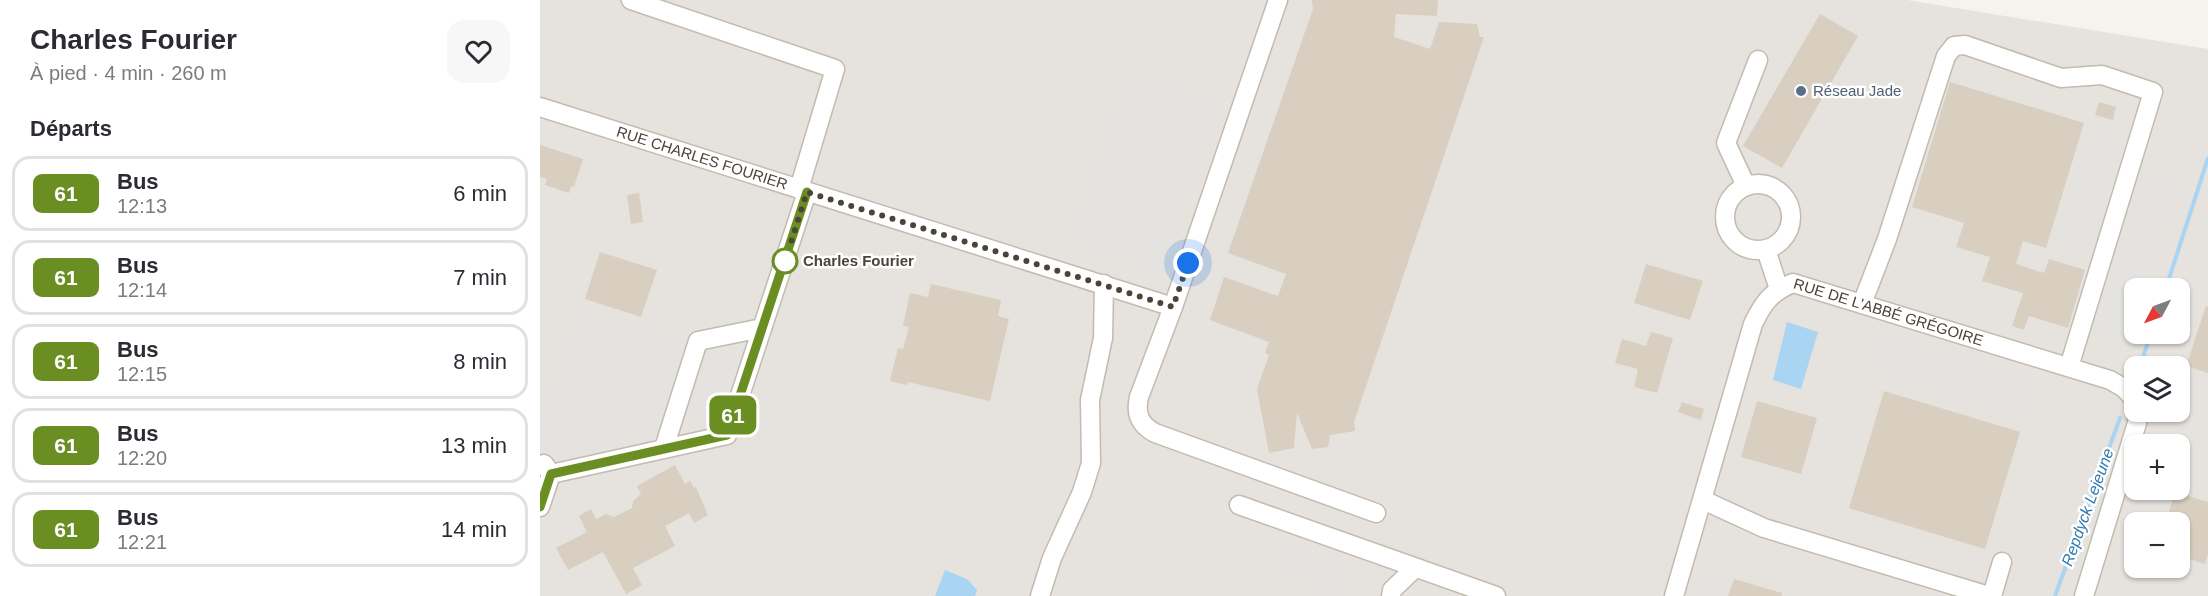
<!DOCTYPE html>
<html lang="fr">
<meta charset="utf-8">
<style>
:root{--surface:#fff;--page:#f7f7f7;--text:#2b2b33;--muted:#7c7c81;--line:#e1e1e2}
body{margin:0;font-family:Helvetica,sans-serif;background:var(--page);color:var(--text);height:100vh;display:flex;flex-direction:column;font-size:22px;white-space:nowrap}
*{box-sizing:border-box;margin:0}
p{font-size:20px;color:var(--muted)}
.icon{flex:none;width:33px;height:33px;fill:none;stroke:currentColor;stroke-width:2;stroke-linecap:round;stroke-linejoin:round}
.map{position:relative;flex:1;overflow:hidden}
.panel{display:flex;flex-direction:column;background:var(--surface);width:540px}
.panel>*{flex:none}
.badge{padding:0 12px;border-radius:9px;font-size:21px;line-height:39px}
.needle{width:39px;rotate:229deg}
.tools{position:absolute;left:1584px;top:278px;display:grid;gap:12px}
.tools a{display:grid;place-items:center;width:66px;height:66px;border-radius:12px;background:var(--surface);box-shadow:0 2px 4px #0004;font-size:30px}
.you{position:absolute;width:30px;height:30px;margin:-15px;border:4px solid #fff;border-radius:50%;background:#1a73e8;box-shadow:0 0 0 9px #1a73e833}
.map>.badge{position:absolute;translate:-50% -50%;box-shadow:0 0 0 3px #fff}
h2{padding:0 30px;font-size:22px;line-height:54px}
.round{display:grid;place-items:center;flex:none;width:63px;height:63px;border-radius:18px;background:var(--page)}
.overview{display:flex;align-items:center;justify-content:space-between;height:102px;padding:0 30px}
h1{font-size:28px;font-weight:600;line-height:45px}
ul{padding:0;list-style:none}
li{display:flex;align-items:center;gap:18px;height:75px;margin:0 12px 9px;padding:0 18px;border:3px solid var(--line);border-radius:18px}
li div{flex:1}
li b{display:block;font-size:22px}
li em{font-style:normal}
li .badge{min-width:66px;font-weight:700;text-align:center}
main{display:flex;flex:1;min-height:0}
.map>svg:first-child{display:block}
.industrial{fill:#e6e2dd;fill-rule:evenodd}
.parking{fill:#e5e3e0}
.water{fill:#a9d4f2}
.lines{fill:none;stroke-linecap:round;stroke-linejoin:round}
.stream{stroke:#a9d4f2;stroke-width:4}
.building{fill:#d8cfc1}
.minor-casing{stroke:#c2bbae;stroke-width:21}
.minor{stroke:#fff;stroke-width:18}
.line-casing{stroke:#fff;stroke-width:14}
.line{stroke:#6b8e23;stroke-width:9}
.walk{stroke:#4b4439;stroke-width:6;stroke-dasharray:0 10.8}
.service-dot{fill:#5c6f8a;stroke:#fff;stroke-width:2}
.stop-dot{fill:#fff;stroke:#6b8e23;stroke-width:3}
.labels{text-anchor:middle;stroke-width:5;stroke-linejoin:round;paint-order:stroke}
.service-label{font-size:15px;fill:#4e5e75;stroke:#fff;text-anchor:start}
.street-label{font-size:15px;fill:#4b4439;stroke:#fff}
.stop-label{font-size:15px;font-weight:bold;fill:#4b4439;stroke:#fff;text-anchor:start}
.water-label{font-size:16px;font-style:italic;fill:#2e7ab2;stroke:#fff}
</style>
<main>
<section class="panel">
<div class="overview"><div><h1>Charles Fourier</h1><p>À pied · 4 min · 260 m</p></div><a class="round"><svg class="icon" aria-label="heart" viewBox="0 0 24 24"><path d="M12 20l-8-8c-3-5 5-10 8-4 3-6 11-1 8 4z"/></svg></a></div>
<h2>Départs</h2>
<ul>
<li><span class="badge" style="background:#6b8e23;color:#fff">61</span><div><b>Bus</b><p>12:13</p></div><em>6 min</em></li>
<li><span class="badge" style="background:#6b8e23;color:#fff">61</span><div><b>Bus</b><p>12:14</p></div><em>7 min</em></li>
<li><span class="badge" style="background:#6b8e23;color:#fff">61</span><div><b>Bus</b><p>12:15</p></div><em>8 min</em></li>
<li><span class="badge" style="background:#6b8e23;color:#fff">61</span><div><b>Bus</b><p>12:20</p></div><em>13 min</em></li>
<li><span class="badge" style="background:#6b8e23;color:#fff">61</span><div><b>Bus</b><p>12:21</p></div><em>14 min</em></li>
</ul>
</section>
<div class="map">
<svg width="1668" height="596" viewBox="0 0 1668 596">
<rect width="100%" height="100%" fill="#f6f3ec"/>
<path class="industrial" d="M0,0H1367L1668,49V596H0ZM1594,288H1640V333H1594ZM1594,366H1640V411H1594ZM1594,444H1640V489H1594ZM1594,522H1640V567H1594Z"/>
<path class="parking" d="M585,69L682,102L624,274L527,241Z
M1551,126L1598,141L1591,166L1644,183L1610,288H1594L1596,333L1592,346L1540,329L1561,261L1514,246Z
M39,302L120,330L216,314L184,412L143,420L139,433L9,462L0,459V421Z
M1335,326L1499,377L1486,420L1322,369Z
M748,540L815,561L805,596H771L775,583L748,575L741,596H731Z
M1161,572L1193,582L1189,596H1153Z"/>
<path class="water" d="M1247,322L1278,332L1261,389L1233,380Z
M405,570L427,579L437,590L435,596H395Z"/>
<g class="lines">
<path class="stream" d="M1626,288L1668,158
M1600,366L1611,333
M1515,596L1580,418"/>
</g>
<path class="building" d="M772,0H898L897,16L856,14L854,37L890,49L899,22L937,24L940,37H944L814,422L815,431L790,435L788,447L772,449L757,413L754,448L729,453L717,389L729,355L725,353L729,342L670,320L684,277L738,296L746,274L688,253L773,9Z
M1280,14L1318,36L1242,168L1203,146Z
M1410,82L1544,123L1506,248L1483,241L1476,264L1504,273L1509,259L1545,270L1528,328L1489,316L1484,330L1472,326L1483,293L1442,281L1450,257L1416,247L1424,223L1372,207Z
M1559,102L1576,107L1573,120L1555,115Z
M0,145L43,159L34,187L31,186L29,193L5,185L7,179L0,177Z
M99,193L103,222L91,224L87,195Z
M60,252L117,270L101,317L45,299Z
M1106,264L1163,281L1150,320L1094,303Z
M391,284L461,300L458,316L469,319L450,401L368,382L367,385L350,381L358,348L363,349L369,327L363,326L370,293L388,297Z
M1666,306L1668,307V373L1646,366Z
M1111,332L1133,338L1117,393L1094,387L1098,369L1075,363L1082,339L1106,346Z
M1344,391L1480,432L1445,549L1309,508Z
M1217,401L1277,418L1261,474L1201,457Z
M1142,402L1164,409L1161,420L1138,412Z
M135,465L145,484L150,481L154,488L156,487L168,515L154,523L149,513L125,526L135,546L93,568L102,585L86,594L63,552L28,570L16,548L47,532L39,516L51,509L56,519L66,514L74,517L92,508L93,501L101,494L97,486Z
M1635,492L1668,502V554L1665,564L1640,556V522H1626Z
M1194,579L1242,593V596H1188Z"/>
<g class="lines">
<defs>
<g id="minor">
<path d="M91,0L295,69L259,189"/>
<path d="M738,0L633,307L599,397C595,414 600,425 615,433L836,513"/>
<path id="s1" d="M0,107L633,307"/>
<circle cx="1218" cy="217" r="33"/>
<path d="M1206,186L1186,143L1218,60"/>
<path d="M1226,250L1239,289"/>
<path d="M1322,304L1347,239L1406,56L1414,46L1425,45L1521,78L1562,75L1613,92L1529,367"/>
<path d="M124,448L158,341L222,328"/>
<path d="M4,464L11,474L187,435L267,192"/>
<path d="M1163,500L1224,528L1449,596"/>
<path d="M699,505L956,596"/>
<path d="M0,507L11,474"/>
<path d="M500,596L512,558L542,492L551,463L550,400L563,338L564,284"/>
<path d="M851,596L852,590L875,568"/>
<path id="s2" d="M1134,596L1213,324C1223,303 1231,292 1253,283L1570,380L1584,388L1594,399"/>
<path d="M1452,596L1462,562"/>
<path d="M1544,596L1597,423L1598,411"/>
</g>
</defs>
<use href="#minor" class="minor-casing"/>
<use href="#minor" class="minor"/>
</g>
<g class="lines">
<defs>
<path id="line" d="M0,507L11,474L187,435L267,192"/>
</defs>
<use href="#line" class="line-casing"/>
<use href="#line" class="line"/>
<path class="walk" d="M245,261L267,192L633,307L648,263"/>
</g>
<circle class="service-dot" cx="1261" cy="91" r="6"/>
<circle class="stop-dot" cx="245" cy="261" r="12"/>
<g class="labels">
<g class="service-label">
<text x="1273" y="96">Réseau Jade</text>
</g>
<g class="street-label">
<text dy="5" stroke="none"><textPath href="#s1" startOffset="170">RUE CHARLES FOURIER</textPath></text>
<text dy="5" stroke="none"><textPath href="#s2" startOffset="442">RUE DE L'ABBÉ GRÉGOIRE</textPath></text>
</g>
<g class="stop-label">
<text x="263" y="266">Charles Fourier</text>
</g>
<g class="water-label">
<text transform="translate(1547 507) rotate(-70)" y="6">Repdyck Lejeune</text>
</g>
</g>
</svg>
<div class="tools">
<a><svg class="needle" viewBox="-14 -14 28 28"><path d="M0-13l5 13h-10z" fill="#e53935"/><path d="M0 13l5-13h-10z" fill="#7c7c81"/></svg></a>
<a><svg class="icon" aria-label="layers" viewBox="0 0 24 24"><path d="M12 4l9 5-9 5-9-5zM3 14l9 5 9-5"/></svg></a>
<a>+</a>
<a>−</a>
</div>
<div class="you" style="left:648px;top:263px"></div>
<b class="badge" style="left:193px;top:415px;background:#6b8e23;color:#fff">61</b>
</div>
</main>
